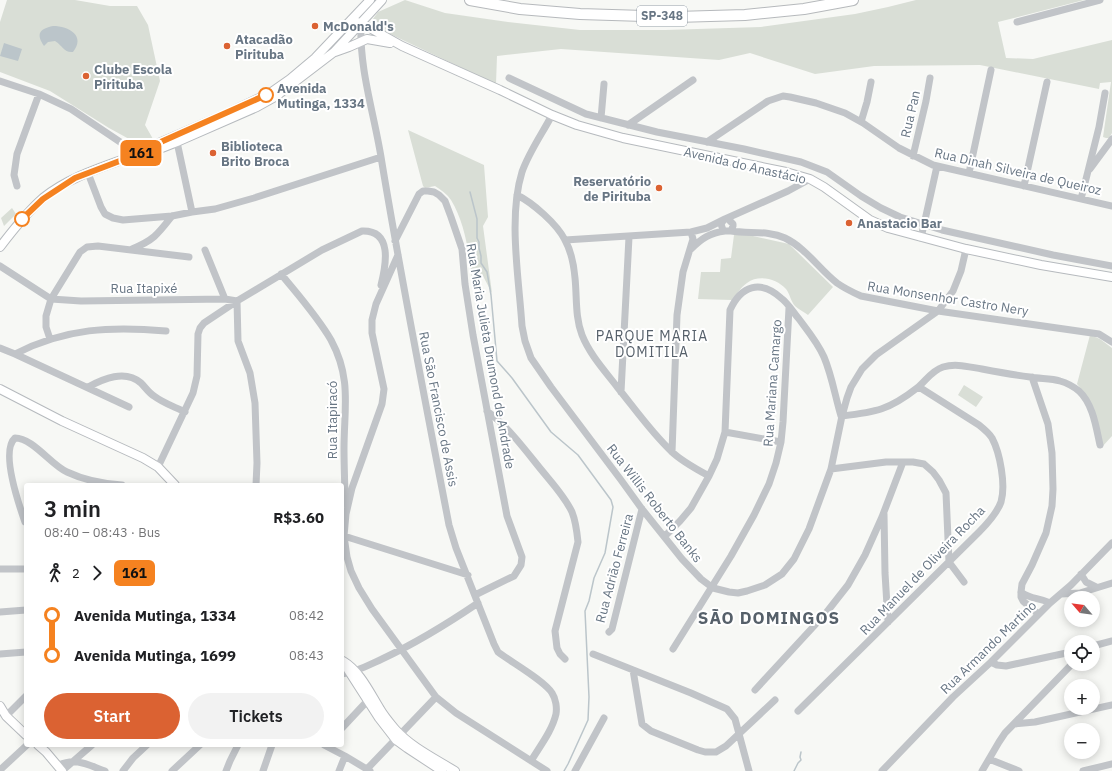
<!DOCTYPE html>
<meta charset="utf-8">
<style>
:root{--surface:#fff;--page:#f2f2f2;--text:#202124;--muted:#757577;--accent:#db6232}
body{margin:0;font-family:"IBM Plex Sans",sans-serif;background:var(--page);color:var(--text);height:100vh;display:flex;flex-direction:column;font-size:15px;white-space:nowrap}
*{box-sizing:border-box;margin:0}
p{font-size:13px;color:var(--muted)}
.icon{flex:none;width:22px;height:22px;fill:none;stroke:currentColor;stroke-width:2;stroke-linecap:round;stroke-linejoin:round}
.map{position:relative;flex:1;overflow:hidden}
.side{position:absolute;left:24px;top:483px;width:320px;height:264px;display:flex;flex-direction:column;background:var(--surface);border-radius:4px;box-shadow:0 2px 10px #0003}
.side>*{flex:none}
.badge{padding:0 8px;border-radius:6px;font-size:14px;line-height:26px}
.needle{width:26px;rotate:298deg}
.controls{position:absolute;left:1064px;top:591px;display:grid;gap:8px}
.controls a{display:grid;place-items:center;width:36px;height:36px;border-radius:50%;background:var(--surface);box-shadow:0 2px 10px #0003;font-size:20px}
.map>.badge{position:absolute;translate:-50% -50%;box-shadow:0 0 0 2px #fff}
.legs{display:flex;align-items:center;gap:6px;height:44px;padding:0 20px;font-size:13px}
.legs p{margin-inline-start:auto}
.headline{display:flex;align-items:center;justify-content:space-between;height:68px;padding:0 20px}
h1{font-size:22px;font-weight:600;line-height:30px}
.primary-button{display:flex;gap:8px;margin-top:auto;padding:8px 20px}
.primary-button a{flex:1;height:46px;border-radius:24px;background:var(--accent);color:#fff;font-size:16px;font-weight:600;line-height:46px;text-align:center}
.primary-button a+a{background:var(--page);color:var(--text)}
ul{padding:0 20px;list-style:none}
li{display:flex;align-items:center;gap:14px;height:40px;font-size:15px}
li i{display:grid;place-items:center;width:6px;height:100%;margin:0 5px;background:currentColor}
li i::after{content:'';width:10px;height:10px;margin:-5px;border:3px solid;border-radius:50%;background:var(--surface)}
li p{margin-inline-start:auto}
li:first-child i{background:linear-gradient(#0000 50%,currentColor 0)}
li:last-child i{background:linear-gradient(currentColor 50%,#0000 0)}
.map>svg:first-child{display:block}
.green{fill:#d9ded6}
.water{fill:#bbc5ca}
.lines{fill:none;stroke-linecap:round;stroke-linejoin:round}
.stream{stroke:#bbc5ca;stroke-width:1.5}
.major-casing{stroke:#b6babe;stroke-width:10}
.highway-casing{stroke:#b6b9bc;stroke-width:12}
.minor{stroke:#c1c4c8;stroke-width:7}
.major{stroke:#fff;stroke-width:8}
.highway{stroke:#fff;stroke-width:10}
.line-1-casing{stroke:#fff;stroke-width:9}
.line-1{stroke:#f58220;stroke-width:6}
.poi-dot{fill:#db6232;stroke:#fff;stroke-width:1.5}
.stop-1-dot{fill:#fff;stroke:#f58220;stroke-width:2}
.labels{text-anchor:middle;stroke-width:4;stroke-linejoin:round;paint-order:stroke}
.shield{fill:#fff;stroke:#959fa9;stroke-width:1}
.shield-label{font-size:12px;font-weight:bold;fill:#687684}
.poi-label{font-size:13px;font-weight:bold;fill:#687684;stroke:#fff;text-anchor:start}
.stop-label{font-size:13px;font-weight:bold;fill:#687684;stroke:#fff;text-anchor:start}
.street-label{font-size:13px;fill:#687684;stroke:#fff}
.neighbourhood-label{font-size:14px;letter-spacing:1px;fill:#56606a;stroke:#fff}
.district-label{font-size:17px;font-weight:bold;letter-spacing:1px;fill:#56606a;stroke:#fff}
</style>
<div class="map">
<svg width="1112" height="771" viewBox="0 0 1112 771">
<rect width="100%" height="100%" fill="#f7f8f5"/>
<path class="green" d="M7,0H75L110,6H137L148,25L160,81L145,125L153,139L140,145L109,128L50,91L0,72V22Z
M405,0L445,13L508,22L580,30H665L761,27L855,14L888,7L916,0H1084L998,22L1006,58L1033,59L1112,40V133L1109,138H1106L1103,137L1111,82L1100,83L1099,89L980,65L874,66L815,74L750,53L719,60L561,49L497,56L496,84L390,34L376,26L373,19L378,12Z
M408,130L484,165L488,217L483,226L492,293L483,276L472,279C469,253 465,223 451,200C447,194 441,190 435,186L425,188L423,186Z
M12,208L16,214L4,226L1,218Z
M744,234L789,244L833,287L808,315C804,312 798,309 795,306C791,302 790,294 786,289C777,279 759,274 747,283C741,287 737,294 732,300L698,299L701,272H720L721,259L731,258L734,235Z
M1090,335L1100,339L1112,348V436L1102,447L1083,391L1077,384Z
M964,385L983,397L976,407L958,395Z"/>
<path class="water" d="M53,26C69,26 86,36 73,52C64,53 63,46 55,41L48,42L44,46C36,34 39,29 53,26Z
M4,43L22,49L18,61L0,56Z"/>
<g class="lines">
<path class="stream" d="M470,192L477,219V238L479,242V248L481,256V263L487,272L491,295L497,361L512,378L551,432L578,455L611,500L613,507L605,553L594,578L589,601L585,611L589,697L588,720L568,764L564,771
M794,771L798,763L801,760L800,757L801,752"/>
<defs>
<path id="major" d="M351,20L361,23L402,46L500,90L552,115L577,125L623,138L786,172L810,179L824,187L870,220L888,228L966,249L1041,265L1112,277
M335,52L349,47L367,39L390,43
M149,153L177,142L257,107L275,97L334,52L382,0
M0,247C13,230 27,212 43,198C70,176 106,166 138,154L142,152L145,149L230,112L270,93L290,79L315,58L370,0
M0,389L62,421L143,458L158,467L175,485
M343,661C360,671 370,693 380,709C384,716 390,723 395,729C411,747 434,758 455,771
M345,665L379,718L396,740L407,748L442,771
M0,706L6,716L26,735
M38,745L46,752L62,771"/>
<path id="highway" d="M470,0L520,9L580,14L676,17L745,15L804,9L853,0"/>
</defs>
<use href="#major" class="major-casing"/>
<use href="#highway" class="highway-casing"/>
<path class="minor" d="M1017,22L1100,0
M361,23C359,71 375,116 382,163C402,284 426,405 449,525L456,548L494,644L498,652C511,662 545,681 552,693C556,699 557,708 556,714C552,731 540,746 531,761
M509,78L586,114L657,132L744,149L801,162L827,172L861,196L881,208L900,217L942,230L1053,255L1112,266
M0,81L39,94L71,109L138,154
M552,115C542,134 529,152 522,172C508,217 519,279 522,326L525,341L531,358L551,387L621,480L642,509L682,559L701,579L713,588L729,592L738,593L747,591L765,585L782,574L794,559L809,529L831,469L842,416L847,398L851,387L862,369L876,355L938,311L953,291L961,271L966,249
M601,118L604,84
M861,122L867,102L871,82
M628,125L693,80
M177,142L192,212
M707,142L768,101L783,96L790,97L816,103L845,113L863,123L899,148L933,165L1112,206
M913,156L926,101L930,78
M1090,169L1112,139
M88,173L101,207L105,214L113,218L123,220L172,216L192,212L215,209L254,198L381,157
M969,173L991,70
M17,186L14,175L17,154L39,94
M1024,186L1047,82
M517,195C533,203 557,224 565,240C571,251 574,266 575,278C577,297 575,317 582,335C590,355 605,371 618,388C635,409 651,432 671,451C681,461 696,469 709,476
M1081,199L1099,127L1105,93
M725,219L788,191L810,179
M731,231C749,234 768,230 785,238C806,248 819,269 837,283C844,288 852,292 861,296L938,311L1099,334L1112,342
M921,238L937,166
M565,240L691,232L707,228L725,219H728L733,224V226L731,231H725L723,230L721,224L723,221
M395,241L419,194L423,191H428L434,192L439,195L445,201L451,217L462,249L465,284L473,335L507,516L522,557L521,565L514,576L475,595
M132,249C154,240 158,234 172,216
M691,249C702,238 710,233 725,231
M205,250L225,299
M398,255L376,304L372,320V333L384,389L382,404L352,488L346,514L344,536L347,557L351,571L359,588L372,609L436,697L456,713L547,771
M0,266L51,299L81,301L225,299L237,301L238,341L250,373L255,403L257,463L256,485
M281,274C298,295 317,316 331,340C352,379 344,408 344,449C344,468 345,486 345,504
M50,339L46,327V316L51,299L80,252L87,247L98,246L189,257
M0,348L15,354L129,407
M15,354C65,328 112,326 166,331
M1032,377L1048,424L1052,453L1053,489L1052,506L1046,533L1032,565L1022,584L1021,592V597L1023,601L1038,614
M88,387C103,379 125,369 141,383C145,387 149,393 154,396C163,403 175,407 185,412
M621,392L629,237
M487,411C507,426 523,447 539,467C551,482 564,495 572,512C576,522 577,532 578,542L555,631L557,648L560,654L565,659
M842,416C876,412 889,410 917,388C926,381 931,371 943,367C956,363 969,367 982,369C998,372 1014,375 1030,377C1040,379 1051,378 1060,381C1067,383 1074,387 1079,391C1093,404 1096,427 1100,445
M725,432L781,442
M672,452L677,315L683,272L693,239L691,232
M158,467L193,393L197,376L198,334L200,328L204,323L237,301L322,250L362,231C393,230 386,265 381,285
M831,469L886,462H913L924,464L933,472L939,480L946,493L949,562L964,582
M884,514L885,573L888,622
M25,522C19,505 0,451 15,438C33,438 51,465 67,472C84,480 103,484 122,485
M344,536L468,575
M665,536L680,521L691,508L709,476L717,459L725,432L730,310C741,286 760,279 781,298C788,303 793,312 799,319C808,331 818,343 824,357C832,376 835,396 841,416
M0,569H26
M1081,574L1086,582L1096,587
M1021,592C1032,600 1038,597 1050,603
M1061,594L1080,593L1112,583
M0,612L26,610
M609,632L612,629L642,509
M1093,646L1112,641
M673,649L731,556L754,515L769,484L776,463L781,442L783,422L789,308
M0,654L26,652
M593,654L691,693L727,709L735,719L749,771
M991,662L997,665L1006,666L1071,652
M633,670L642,724L651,731L698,750L705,752H716L726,746L775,700
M342,674C357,672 369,665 382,659C416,643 447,624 478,603
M755,690L826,613L848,585L865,555L882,517L903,462
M798,711L979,532C987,524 997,513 1001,502C1006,485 1000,453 992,438C989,433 984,429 979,425L919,387
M6,716L26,696
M1014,724L1035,722L1112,705
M342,728L371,697
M324,745L345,756L370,771
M989,759L1019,771
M59,765C76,757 88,765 105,771
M367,769L436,697
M0,770L27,745
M62,771L92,745
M123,771L133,758L147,745
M172,771L200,745
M226,771L230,761L238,745
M263,771L272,745
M339,771L345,756
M575,771L604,718
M882,771L953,697L991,662L1050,603L1071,585L1112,543
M982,771L999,742L1005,733L1072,664
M1083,771L1112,764"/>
<use href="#major" class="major"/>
<use href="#highway" class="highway"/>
</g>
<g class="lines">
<defs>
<path id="line-1" d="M22,219L43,199L75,178L138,154L145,149L266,95"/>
</defs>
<use href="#line-1" class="line-1-casing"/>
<use href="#line-1" class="line-1"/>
</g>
<g class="poi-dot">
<circle cx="315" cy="26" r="4"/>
<circle cx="227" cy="46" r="4"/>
<circle cx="86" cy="76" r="4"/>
<circle cx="213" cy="153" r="4"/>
<circle cx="659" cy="188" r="4"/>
<circle cx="849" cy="223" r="4"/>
</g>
<g class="stop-1-dot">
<circle cx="266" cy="95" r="7"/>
<circle cx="22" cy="219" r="7"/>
</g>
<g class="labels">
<rect class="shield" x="637" y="6" width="50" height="20" rx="3"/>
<g class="shield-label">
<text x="662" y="20">SP-348</text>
</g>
<g class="poi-label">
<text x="323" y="31">McDonald's</text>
<text x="235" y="44">Atacadão<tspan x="235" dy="15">Pirituba</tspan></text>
<text x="94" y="74">Clube Escola<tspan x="94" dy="15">Pirituba</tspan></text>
<text x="221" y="151">Biblioteca<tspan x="221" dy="15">Brito Broca</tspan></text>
<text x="651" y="186" text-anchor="end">Reservatório<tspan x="651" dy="15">de Pirituba</tspan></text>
<text x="857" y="228">Anastacio Bar</text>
</g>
<g class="stop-label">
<text x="277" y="93">Avenida<tspan x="277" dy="15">Mutinga, 1334</tspan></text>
</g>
<g class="street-label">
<text transform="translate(910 114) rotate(-77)" y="5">Rua Pan</text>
<text transform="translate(745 165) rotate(13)" y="5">Avenida do Anastácio</text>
<text transform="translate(1018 171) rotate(13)" y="5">Rua Dinah Silveira de Queiroz</text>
<text x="144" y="293">Rua Itapixé</text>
<text transform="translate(948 298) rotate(9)" y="5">Rua Monsenhor Castro Nery</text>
<text transform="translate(491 356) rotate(80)" y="5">Rua Maria Julieta Drumond de Andrade</text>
<text transform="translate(772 383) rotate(-86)" y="5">Rua Mariana Camargo</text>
<text transform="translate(439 409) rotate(79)" y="5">Rua São Francisco de Assis</text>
<text transform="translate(332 420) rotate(-90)" y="5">Rua Itapiracó</text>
<text transform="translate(655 503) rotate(52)" y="5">Rua Willis Roberto Banks</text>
<text transform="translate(614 568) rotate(-75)" y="5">Rua Adrião Ferreira</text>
<text transform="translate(922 570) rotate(-46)" y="5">Rua Manuel de Oliveira Rocha</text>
<text transform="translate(988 647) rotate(-44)" y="5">Rua Armando Martino</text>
</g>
<g class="neighbourhood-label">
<text x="652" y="341">PARQUE MARIA<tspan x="652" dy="16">DOMITILA</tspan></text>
</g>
<g class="district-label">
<text x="769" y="624">SÃO DOMINGOS</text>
</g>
</g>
</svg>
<div class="controls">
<a><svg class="needle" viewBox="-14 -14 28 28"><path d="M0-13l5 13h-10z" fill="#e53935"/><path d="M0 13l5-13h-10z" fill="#757577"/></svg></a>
<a><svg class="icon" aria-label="locate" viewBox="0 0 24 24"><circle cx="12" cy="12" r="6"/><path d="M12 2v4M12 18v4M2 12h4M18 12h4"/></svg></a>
<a>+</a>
<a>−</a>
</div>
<b class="badge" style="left:141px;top:153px;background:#f58220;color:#111">161</b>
<section class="side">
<div class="headline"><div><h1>3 min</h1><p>08:40 – 08:43 · Bus</p></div><b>R$3.60</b></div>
<div class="legs"><svg class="icon" aria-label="walk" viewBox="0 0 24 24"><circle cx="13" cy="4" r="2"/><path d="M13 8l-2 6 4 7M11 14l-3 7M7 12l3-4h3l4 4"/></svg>2<svg class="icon" aria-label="forward" viewBox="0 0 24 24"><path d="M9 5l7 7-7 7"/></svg><b class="badge" style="background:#f58220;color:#111">161</b></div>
<ul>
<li><i style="color:#f58220"></i><b>Avenida Mutinga, 1334</b><p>08:42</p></li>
<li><i style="color:#f58220"></i><b>Avenida Mutinga, 1699</b><p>08:43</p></li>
</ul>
<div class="primary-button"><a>Start</a><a>Tickets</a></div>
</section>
</div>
